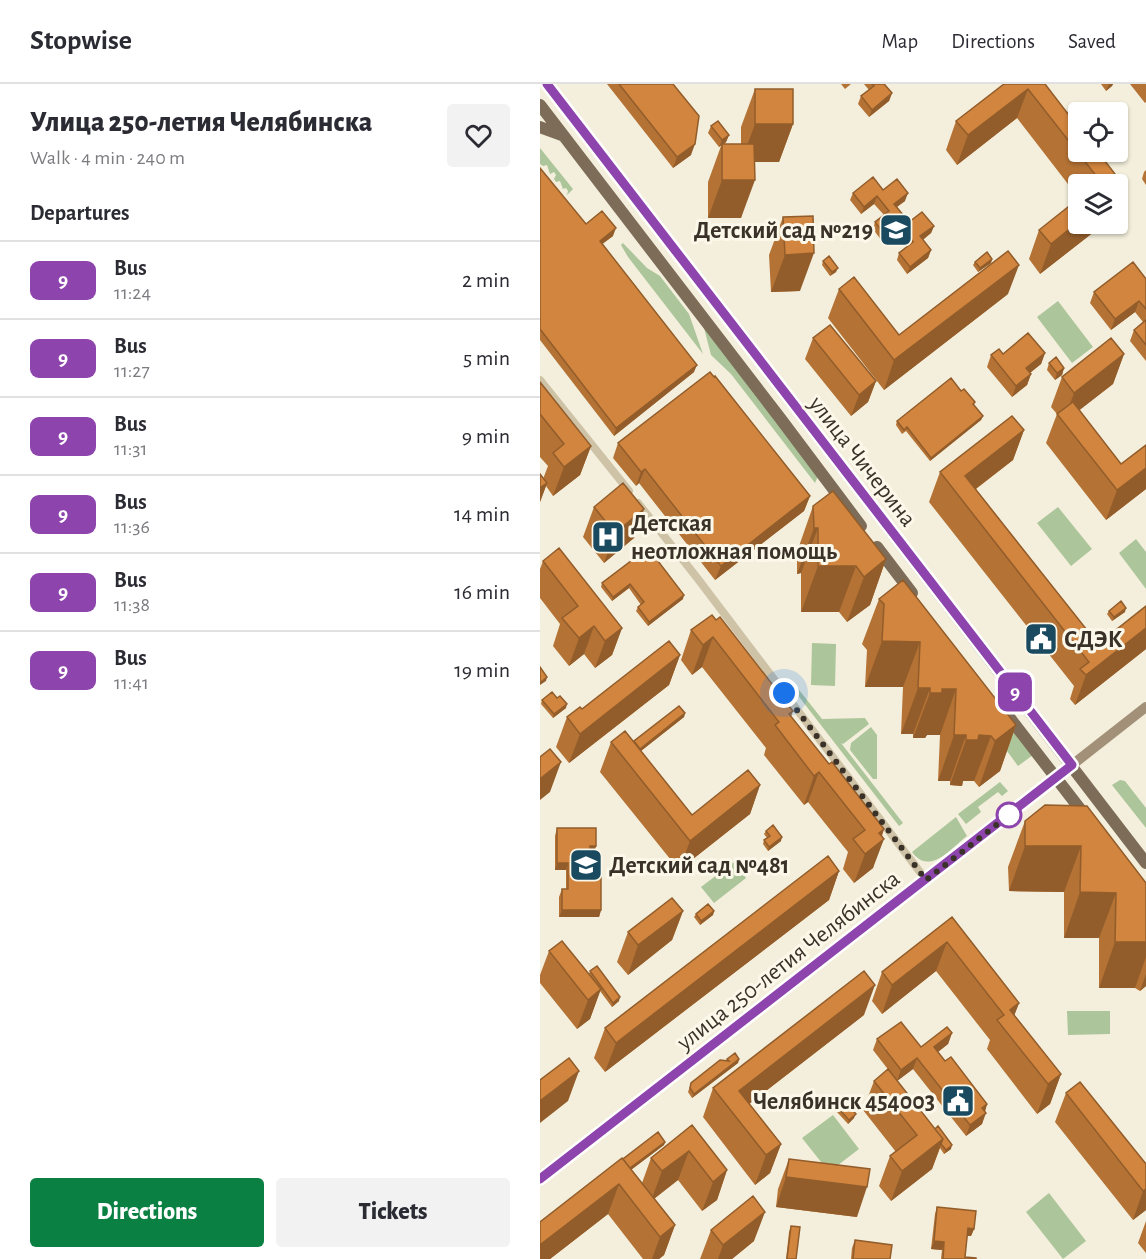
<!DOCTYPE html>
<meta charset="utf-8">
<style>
:root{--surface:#fff;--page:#f2f2f3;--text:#2b2b33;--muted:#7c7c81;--line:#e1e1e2;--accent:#0b8043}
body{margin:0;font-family:"Alegreya Sans",sans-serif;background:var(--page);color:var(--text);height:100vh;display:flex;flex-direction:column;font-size:22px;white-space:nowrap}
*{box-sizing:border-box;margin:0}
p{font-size:20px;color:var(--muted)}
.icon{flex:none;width:33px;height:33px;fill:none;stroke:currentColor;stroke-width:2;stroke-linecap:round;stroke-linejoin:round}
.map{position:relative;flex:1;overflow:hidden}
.drawer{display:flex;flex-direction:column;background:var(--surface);width:540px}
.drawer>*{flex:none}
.badge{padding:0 12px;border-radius:9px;font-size:21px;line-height:39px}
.controls{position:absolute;left:528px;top:18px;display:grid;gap:12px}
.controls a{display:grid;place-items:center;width:60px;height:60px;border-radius:6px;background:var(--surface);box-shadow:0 2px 4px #0004;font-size:30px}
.you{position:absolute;width:30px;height:30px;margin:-15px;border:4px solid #fff;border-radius:50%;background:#1a73e8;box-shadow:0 0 0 9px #1a73e833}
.map>.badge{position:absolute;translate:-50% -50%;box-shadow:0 0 0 3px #fff}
h2{padding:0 30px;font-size:22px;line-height:54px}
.round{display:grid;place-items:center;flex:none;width:63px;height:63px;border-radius:6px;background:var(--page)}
.summary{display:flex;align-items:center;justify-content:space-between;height:102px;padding:0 30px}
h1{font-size:28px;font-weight:800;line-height:45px}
.primary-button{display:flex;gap:12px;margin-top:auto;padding:12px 30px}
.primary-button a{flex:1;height:69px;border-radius:6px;background:var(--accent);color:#fff;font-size:24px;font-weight:800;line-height:69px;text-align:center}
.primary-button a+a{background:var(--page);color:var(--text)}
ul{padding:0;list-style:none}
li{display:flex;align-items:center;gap:18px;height:78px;padding:0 30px;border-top:2px solid var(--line)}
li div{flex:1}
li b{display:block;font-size:22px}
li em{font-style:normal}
li .badge{min-width:66px;font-weight:700;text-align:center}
header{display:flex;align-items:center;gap:36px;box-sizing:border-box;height:84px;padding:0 30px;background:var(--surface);border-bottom:2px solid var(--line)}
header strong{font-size:28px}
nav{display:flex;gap:33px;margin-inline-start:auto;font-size:21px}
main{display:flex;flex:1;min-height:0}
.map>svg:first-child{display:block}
.green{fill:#acc59a}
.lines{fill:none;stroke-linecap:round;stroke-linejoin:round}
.street{stroke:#cec2a7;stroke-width:8}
.secondary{stroke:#a29178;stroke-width:10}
.primary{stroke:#7d6d58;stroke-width:12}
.wall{fill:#b47235}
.shaded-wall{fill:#925d2b}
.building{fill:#d1853e;stroke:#925d2b;stroke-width:1.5}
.line-casing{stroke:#fff;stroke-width:14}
.line{stroke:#8e44ad;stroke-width:9}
.walk{stroke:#3a3228;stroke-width:6;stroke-dasharray:0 10.8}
.stop-dot{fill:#fff;stroke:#8e44ad;stroke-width:3}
.labels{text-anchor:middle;stroke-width:6;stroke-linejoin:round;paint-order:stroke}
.poi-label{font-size:24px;font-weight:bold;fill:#3a3228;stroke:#fbf7e9;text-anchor:start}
.street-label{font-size:24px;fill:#3a3228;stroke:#fbf7e9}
</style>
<header>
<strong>Stopwise</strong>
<nav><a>Map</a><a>Directions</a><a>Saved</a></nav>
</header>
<main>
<section class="drawer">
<div class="summary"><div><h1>Улица 250-летия Челябинска</h1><p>Walk · 4 min · 240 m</p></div><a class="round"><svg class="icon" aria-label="heart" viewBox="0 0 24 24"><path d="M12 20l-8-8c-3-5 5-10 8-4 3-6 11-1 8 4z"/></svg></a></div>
<h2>Departures</h2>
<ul>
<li><span class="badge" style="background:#8e44ad;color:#fff">9</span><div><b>Bus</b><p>11:24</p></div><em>2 min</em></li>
<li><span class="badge" style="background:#8e44ad;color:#fff">9</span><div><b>Bus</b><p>11:27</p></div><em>5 min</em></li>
<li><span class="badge" style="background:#8e44ad;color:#fff">9</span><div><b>Bus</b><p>11:31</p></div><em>9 min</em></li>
<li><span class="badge" style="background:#8e44ad;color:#fff">9</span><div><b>Bus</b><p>11:36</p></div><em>14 min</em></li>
<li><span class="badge" style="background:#8e44ad;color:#fff">9</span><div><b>Bus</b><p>11:38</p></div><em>16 min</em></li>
<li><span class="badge" style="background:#8e44ad;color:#fff">9</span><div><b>Bus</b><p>11:41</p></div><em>19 min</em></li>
</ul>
<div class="primary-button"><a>Directions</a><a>Tickets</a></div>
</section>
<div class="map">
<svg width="606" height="1175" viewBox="0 0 606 1175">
<rect width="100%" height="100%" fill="#f4efdc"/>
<path class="green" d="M0,64L33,105L27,111L28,107L26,104L23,105L20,97L16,98L14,95L16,91L14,88L10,90L7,81L3,82L0,80Z
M83,159L107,184L120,192L149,230L163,270L88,173L81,161Z
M518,217L553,263L532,279L497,233Z
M163,240L278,392L275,399L191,290L171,271Z
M518,423L552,465L531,482L497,439Z
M596,455L606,468V505L579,469Z
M272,559L296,560L295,602L271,601Z
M256,602L282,635L325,634L329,640L303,660L301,659L363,739L359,742L253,605Z
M459,626L493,671L478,682L445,637Z
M331,643L337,651V695H333L310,666L311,659Z
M580,696L585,697L606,724V744L572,701Z
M460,698L468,707L462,712L458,708L438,723L441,728L426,740L418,730Z
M416,733L427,752C410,765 390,792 372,768Z
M194,778L206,794L174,819L161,803Z
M527,927H570V950L528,951Z
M293,1031L319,1065L289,1088L262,1054Z
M509,1109L546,1157L523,1175L486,1128Z"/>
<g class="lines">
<path class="street" d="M0,296L89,407
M98,419L158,495L386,796"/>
<path class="secondary" d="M532,681L606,623
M0,1095L516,694"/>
<path class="primary" d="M7,0L606,779
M0,21L240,334L321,442
M0,43L24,52
M337,463L372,509
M466,629L547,734"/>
</g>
<path class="wall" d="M67,0H133L151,71L133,84Z
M301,0H311L305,5Z
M324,0H345L352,9L349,17L329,33L318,20L321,12L329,6Z
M464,0H505L582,99L579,106L578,100H538V113L477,34L417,81L406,66L416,37Z
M561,0H573L572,2L566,7Z
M590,0H606V18L605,19Z
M215,5L253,40L239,78H215L201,134H168V98L181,62L179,63L168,49L171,42L189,51L186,58L184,60H201V43Z
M0,84L46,140L73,152L62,160L154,288L74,352L0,256Z
M606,86V101L602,95L604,88Z
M343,106L365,117L357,123L369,138L394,142L391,149L383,156L391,166L388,174L367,190L357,176L359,169L368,162L357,149L344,160L333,145L335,138L344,131L334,120L321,130L310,116L313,109Z
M243,133L260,207L231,208L229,171Z
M538,140H564L500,190L489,175L499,146Z
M452,175L451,179L438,188L433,181L435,178Z
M283,177L296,188L290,192L282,181Z
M606,195V277L590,257L594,246L603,238L595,228L571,246L550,219L554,208Z
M299,205L359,251L468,210L344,306L288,234Z
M273,254L336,297L328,318L311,332L265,275Z
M505,269L501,280L490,289L491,290L487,301L472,313L447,283L451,271L463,270Z
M584,270L573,300L539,326L581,380L606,361V405L566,436L506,359L517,330L511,323L522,293Z
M509,279L524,284L522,291L515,296L507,286Z
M0,298L51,362L40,391L13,412L6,402L0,418V390L3,395L8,382L0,373Z
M421,307L435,318L434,322L443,332L441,336L390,377L366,347L362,350L356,341L357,337Z
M484,346L473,376L436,405L558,560L606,522V565L535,621L530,615L534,602L389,418L400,388Z
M78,359L270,412L264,427L175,496L99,399L96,402L73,374Z
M273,422L346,475L330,521L307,538L299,528H261V489L257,490V468Z
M54,423L104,425L94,454L64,479L43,453Z
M108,464L143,515L108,542L96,527L98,523L101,521L89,504L72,517L61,503L62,499Z
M3,477L82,544L72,571L55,584L44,570L29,582L13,562L20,540L0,514V485Z
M339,515L476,641L460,687L439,703L434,697H423L422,702L410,701V697H398L400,651H387L385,654H373V650H361L363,603H325L327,566L322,560Z
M569,527L585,528L572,537L567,530Z
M172,531L253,627L251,633L289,680L344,745L333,784L314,799L303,785L308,768L268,718L264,721L224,671L226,664L162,583L152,591L141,576L151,546Z
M140,571L129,601L29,679L16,663L27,633Z
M17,614L26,624L13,634L1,620L2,616Z
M145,629L144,633L101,667L152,731L220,701L210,730L139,786L60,688L71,658L94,657Z
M505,721L606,799V902L600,907L595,904H559V854H524V808L469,807L468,783L485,737Z
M17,744L56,762L53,770H50V791L61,826L59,833H19V813L22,805H26V786H15V752Z
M226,747L241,757L228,767L223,760L224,756L227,754L224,750Z
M299,787L289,816L65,988L54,974L65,944Z
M143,827L132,856L88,891L77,878L88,848Z
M174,827L173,831L160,841L154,833L156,830Z
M412,833L479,919L474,931L521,990L510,1020L497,1030L447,965L450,956L396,887L342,930L332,917L342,888Z
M9,867L49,890L50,887L79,917L72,923L60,907L50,935L37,945L0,899V891Z
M324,931L209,1020L241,1060L230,1089L215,1101L163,1033L173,1004Z
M412,949L408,960L398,968L405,977L447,1020L442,1040L426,1052L373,985L357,997L333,966L337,955L381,963Z
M187,975H199L198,979L152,1014L148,1008L151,999L187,977Z
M334,997L395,1045L411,1065L404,1070L400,1064L392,1085L351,1117L339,1102L350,1072L356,1068L323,1026Z
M526,1009L606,1080V1126L593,1136L515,1038Z
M299,1025L314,1034L308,1040L297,1028Z
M152,1041L187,1086L177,1116L162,1127L138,1096L114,1115L135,1141L124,1171L119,1175H103L68,1130L10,1175H0V1138L125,1058L124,1061L91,1086L102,1099L111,1074Z
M249,1075L317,1133L236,1123L238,1105Z
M397,1123L434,1145L431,1152H427L425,1173L436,1175H401L402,1166L391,1165L395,1130Z
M606,1137V1169L598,1159Z
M251,1142L256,1175H246L249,1148Z
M171,1146L214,1157L192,1175H160Z
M315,1156L350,1175H311L312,1164Z"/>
<path class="shaded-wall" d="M569,0H573L572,2L566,7Z
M488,5L477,34L417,81L428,51Z
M352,9L349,17L329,33L332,26Z
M215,40H253L239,78H201Z
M189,51L186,58L182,62V60L179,63L182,56Z
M155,60L151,71L133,84L137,73Z
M182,96H215L201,134H168Z
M582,99L579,107L580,106L578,112V102Z
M368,109L365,117L351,127L354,120Z
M337,112L334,120L321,130L324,123Z
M538,138V140H564L500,190L511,160Z
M360,142L357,149L344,160L346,152Z
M394,142L391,149L377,160L380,152Z
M76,144L73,152L57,164L60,157Z
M391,166L388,174L367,190L370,183Z
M274,169L260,207L231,208L245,171Z
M452,175L451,179L438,188L440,184Z
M479,181L468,210L344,306L354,276Z
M298,184L296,188L290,192L292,188Z
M599,217L595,228L571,246L575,235Z
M505,269L501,280L482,295L486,284Z
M584,270L573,300L523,339L534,309Z
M157,281L154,288L74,352L76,344Z
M524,284L522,291L515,296L517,289Z
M491,290L487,301L472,313L476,302Z
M336,297L328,318L311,332L319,311Z
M443,332L441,336L390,377L391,374Z
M484,346L473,376L421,416L425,392Z
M51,362L40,391L13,412L24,383Z
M606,384V405L566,436L577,406Z
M105,385L99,399L96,402L101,388Z
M7,399L0,418V404Z
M270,412L264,427L175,496L181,482Z
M104,425L94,454L64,479L75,449Z
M274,444H278L261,489L257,490Z
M346,475L330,521L307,538L324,493Z
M278,482H316L299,528H261Z
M90,500L89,504L72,517L73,513Z
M144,511L143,515L108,542L109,538Z
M586,524L585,528L572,537L574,533Z
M54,542L44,570L29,582L39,554Z
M82,544L72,571L55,584L65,557Z
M606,544V565L535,621L546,591Z
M173,553L162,583L152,591L163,561Z
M342,557L380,558L363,603H325Z
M140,571L129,601L29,679L40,650Z
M7,593L6,597L0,601V599Z
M378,604H390L373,650H361Z
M402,605H416L400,651H387L385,654H373L390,609Z
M27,620L26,624L13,634L14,630Z
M145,629L144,633L97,670L99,666Z
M476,641L460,687L439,703L455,657Z
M414,651H426L410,697H398Z
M439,651L451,652L434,697H423L422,702L410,701L426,656Z
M21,678L10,708L0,716V695Z
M279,688L268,718L264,721L274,692Z
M220,701L210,730L139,786L150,757Z
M344,745L339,758L344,755L333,784L314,799L325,770L339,749Z
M242,753L241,757L228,767L229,763Z
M50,762H56L53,770H48Z
M485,762H541L524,808L469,807Z
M17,779H28L26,786H15Z
M299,787L289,816L65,988L76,959Z
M540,808L576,809L559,854H524Z
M22,826H61L59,833H19Z
M143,827L132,856L88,891L98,861Z
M174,827L173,831L160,841L161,837Z
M407,858L396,887L342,930L352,901Z
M575,858H606V873L595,904H559Z
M606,890V902L600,907Z
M335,901L324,931L195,1031L199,1007Z
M61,905L50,935L37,945L48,916Z
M80,913L79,917L72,923L73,919Z
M479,919L468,948L470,926Z
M412,949L408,960L390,974L394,963Z
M377,974L373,985L357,997L361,986Z
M199,975L198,979L152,1014L154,1010Z
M39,987L28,1017L0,1039V1017Z
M521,990L510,1020L497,1030L508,1000Z
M447,1020L444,1030L446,1029L442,1040L426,1052L430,1041L442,1024Z
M316,1030L314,1034L308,1040L309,1036Z
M403,1055L392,1085L351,1117L362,1087Z
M125,1058L124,1061L88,1088L89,1084Z
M241,1060L230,1089L215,1101L226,1071Z
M412,1061L411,1065L404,1070L406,1066Z
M149,1067L138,1096L111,1117L122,1087Z
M187,1086L177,1116L162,1127L173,1098Z
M246,1093L327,1103L317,1133L236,1123Z
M79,1100L68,1130L10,1175H0V1161Z
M606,1105V1126L593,1136L603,1107Z
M225,1128L214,1157L192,1175H178L183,1161Z
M135,1141L124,1171L119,1175H112L120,1153Z
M428,1144L434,1145L431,1152H425Z
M394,1157L404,1158L402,1166L391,1165Z"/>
<path class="building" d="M79,0H133L159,32L155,60L137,73Z
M332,0H344L352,9L332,26L321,12L334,2Z
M464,0H505L538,43V68H558L582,99L578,102V100H557L561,98L488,5L428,51L416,37Z
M215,5H253V40H215Z
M178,37L189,51L182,56L171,42Z
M182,60H214L215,96H182Z
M0,84L46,140L62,127L76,144L60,157L157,281L76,344L0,245Z
M333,93L343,106L357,95L368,109L354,120L369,138L382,128L394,142L380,152L391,166L370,183L359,169L373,158L360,142L346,152L335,138L349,127L337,112L324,123L313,109Z
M538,115V138L511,160L499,146Z
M273,132L274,169L245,171L243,133Z
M468,167L479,181L354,276L299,205L314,193L359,251Z
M447,168L452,175L440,184L435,178Z
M289,172L298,184L292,188L283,177Z
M593,178L606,195V225L599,217L575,235L554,208Z
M606,236V261L594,246Z
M290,241L336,297L319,311L273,254Z
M488,249L505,269L486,284L491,290L476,302L451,271L459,265L463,270Z
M571,254L584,270L534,309L522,293Z
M516,273L524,284L517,289L509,279Z
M170,288L174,293L175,292L270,412L181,482L105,385L101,388L78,359Z
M411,294L421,307L424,305L435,318L433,320L443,332L391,374L367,343L364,346L357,337Z
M0,298L51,362L24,383L13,369L24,360L0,330Z
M533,318L581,380L606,361V384L577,406L517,330Z
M472,332L484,346L425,392L558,560L606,522V544L546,591L540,585L549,578L400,388Z
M0,390L7,399L0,404Z
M83,399L104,425L75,449L54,423Z
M293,407L346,475L324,493L316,482H278V444H274L273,422Z
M19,464L82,544L65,557L54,542L39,554L22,534L38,522L3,477Z
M108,464L144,511L109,538L98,523L104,518L90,500L73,513L62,499Z
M363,496L476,641L455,657L451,652L439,651L438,656H426V651H414L416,605H402V609H390V604H378L380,558L342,557L344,520L339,515Z
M581,517L586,524L574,533L569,527Z
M172,531L176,536L180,533L253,627L249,630L289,680L292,678L344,745L339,749L344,755L325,770L313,755L325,746L279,688L274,692L235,641L239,638L173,553L163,561L151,546Z
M129,557L140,571L40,650L27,633L40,623L42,625Z
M0,583L7,593L0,599Z
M12,608L17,614L20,612L27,620L14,630L2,616Z
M139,622L145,629L100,665L94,657Z
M85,647L152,731L208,686L220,701L150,757L71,658Z
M10,665L21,678L0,695V673Z
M505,721L547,722L606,799V858H575L576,809L540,808L541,762H485V737Z
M233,741L242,753L229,763L224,756L230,752L226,747Z
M17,744H56V762H50V791H61V826H22V805H28V779H17Z
M288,772L299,787L76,959L65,944Z
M132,814L143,827L98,861L88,848Z
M168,820L174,827L161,837L156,830Z
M412,833L479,919L470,926L521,990L508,1000L457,936L464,931L407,858L352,901L342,888Z
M22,857L61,905L48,916L9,867Z
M57,882L80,913L73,919L50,887Z
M324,887L335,901L199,1007L241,1060L226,1071L173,1004Z
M361,938L381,963L407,943L412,949L394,963L405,977L411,973L447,1020L442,1024L446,1029L430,1041L377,974L361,986L337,955Z
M195,969L199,975L154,1010L150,1004L151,999L180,976L189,977L187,975Z
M29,974L39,987L0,1017V996Z
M348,985L403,1055L362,1087L350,1072L377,1051L334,997Z
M540,998L606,1080V1105L603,1107L526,1009Z
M306,1019L316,1030L309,1036L299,1025Z
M152,1041L187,1086L173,1098L149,1067L122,1087L111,1074Z
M398,1042L412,1061L406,1066L401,1060L403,1055L395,1045Z
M118,1048L125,1058L90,1084L83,1075Z
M82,1074L135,1141L120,1153L79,1100L0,1161V1138Z
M249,1075L330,1085L327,1103L246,1093Z
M213,1112L225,1128L183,1161L171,1146Z
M397,1123L436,1127L434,1145L428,1144L425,1173L436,1174V1175H403L404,1158L394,1157Z
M251,1142L260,1143L256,1175H247Z
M315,1156L352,1161L350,1175H313Z"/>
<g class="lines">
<defs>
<path id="line" d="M0,1095L532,681L7,0"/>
</defs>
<use href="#line" class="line-casing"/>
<use href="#line" class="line"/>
<path class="walk" d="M244,609L386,796L469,731"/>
</g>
<defs>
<symbol id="school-square" viewBox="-11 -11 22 22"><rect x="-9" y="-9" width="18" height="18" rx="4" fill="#194a5f" stroke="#fbf7e9"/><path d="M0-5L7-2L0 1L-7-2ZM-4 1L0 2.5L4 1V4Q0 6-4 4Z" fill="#fff"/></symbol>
<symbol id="hospital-square" viewBox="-11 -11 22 22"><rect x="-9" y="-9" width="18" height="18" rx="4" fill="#194a5f" stroke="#fbf7e9"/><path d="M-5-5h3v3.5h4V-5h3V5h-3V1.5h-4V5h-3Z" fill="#fff"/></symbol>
<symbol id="civic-square" viewBox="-11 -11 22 22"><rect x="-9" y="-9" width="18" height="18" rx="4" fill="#194a5f" stroke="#fbf7e9"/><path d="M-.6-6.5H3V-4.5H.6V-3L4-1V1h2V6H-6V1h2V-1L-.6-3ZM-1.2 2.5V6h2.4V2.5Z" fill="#fff"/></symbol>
</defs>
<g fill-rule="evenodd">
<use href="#school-square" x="337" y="127" width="38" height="38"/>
<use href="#hospital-square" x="49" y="434" width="38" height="38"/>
<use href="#civic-square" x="482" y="536" width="38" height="38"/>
<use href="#school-square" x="27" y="762" width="38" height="38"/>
<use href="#civic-square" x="399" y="998" width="38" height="38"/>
</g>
<circle class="stop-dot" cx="469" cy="731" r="12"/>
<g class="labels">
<g class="poi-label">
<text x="333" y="154" text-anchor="end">Детский сад №219</text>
<text x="91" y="447">Детская<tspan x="91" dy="28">неотложная помощь</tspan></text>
<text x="524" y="563">СДЭК</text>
<text x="69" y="789">Детский сад №481</text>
<text x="395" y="1025" text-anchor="end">Челябинск 454003</text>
</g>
<g class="street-label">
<text transform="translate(323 377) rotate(52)" y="8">улица Чичерина</text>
<text transform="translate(248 876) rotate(-38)" y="8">улица 250-летия Челябинска</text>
</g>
</g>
</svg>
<div class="controls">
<a><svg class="icon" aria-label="locate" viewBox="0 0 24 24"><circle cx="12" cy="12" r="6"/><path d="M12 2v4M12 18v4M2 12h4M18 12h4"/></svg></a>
<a><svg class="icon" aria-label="layers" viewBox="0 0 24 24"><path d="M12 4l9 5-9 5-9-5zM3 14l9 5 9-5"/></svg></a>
</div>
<div class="you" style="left:244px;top:609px"></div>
<b class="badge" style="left:475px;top:608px;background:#8e44ad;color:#fff">9</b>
</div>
</main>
